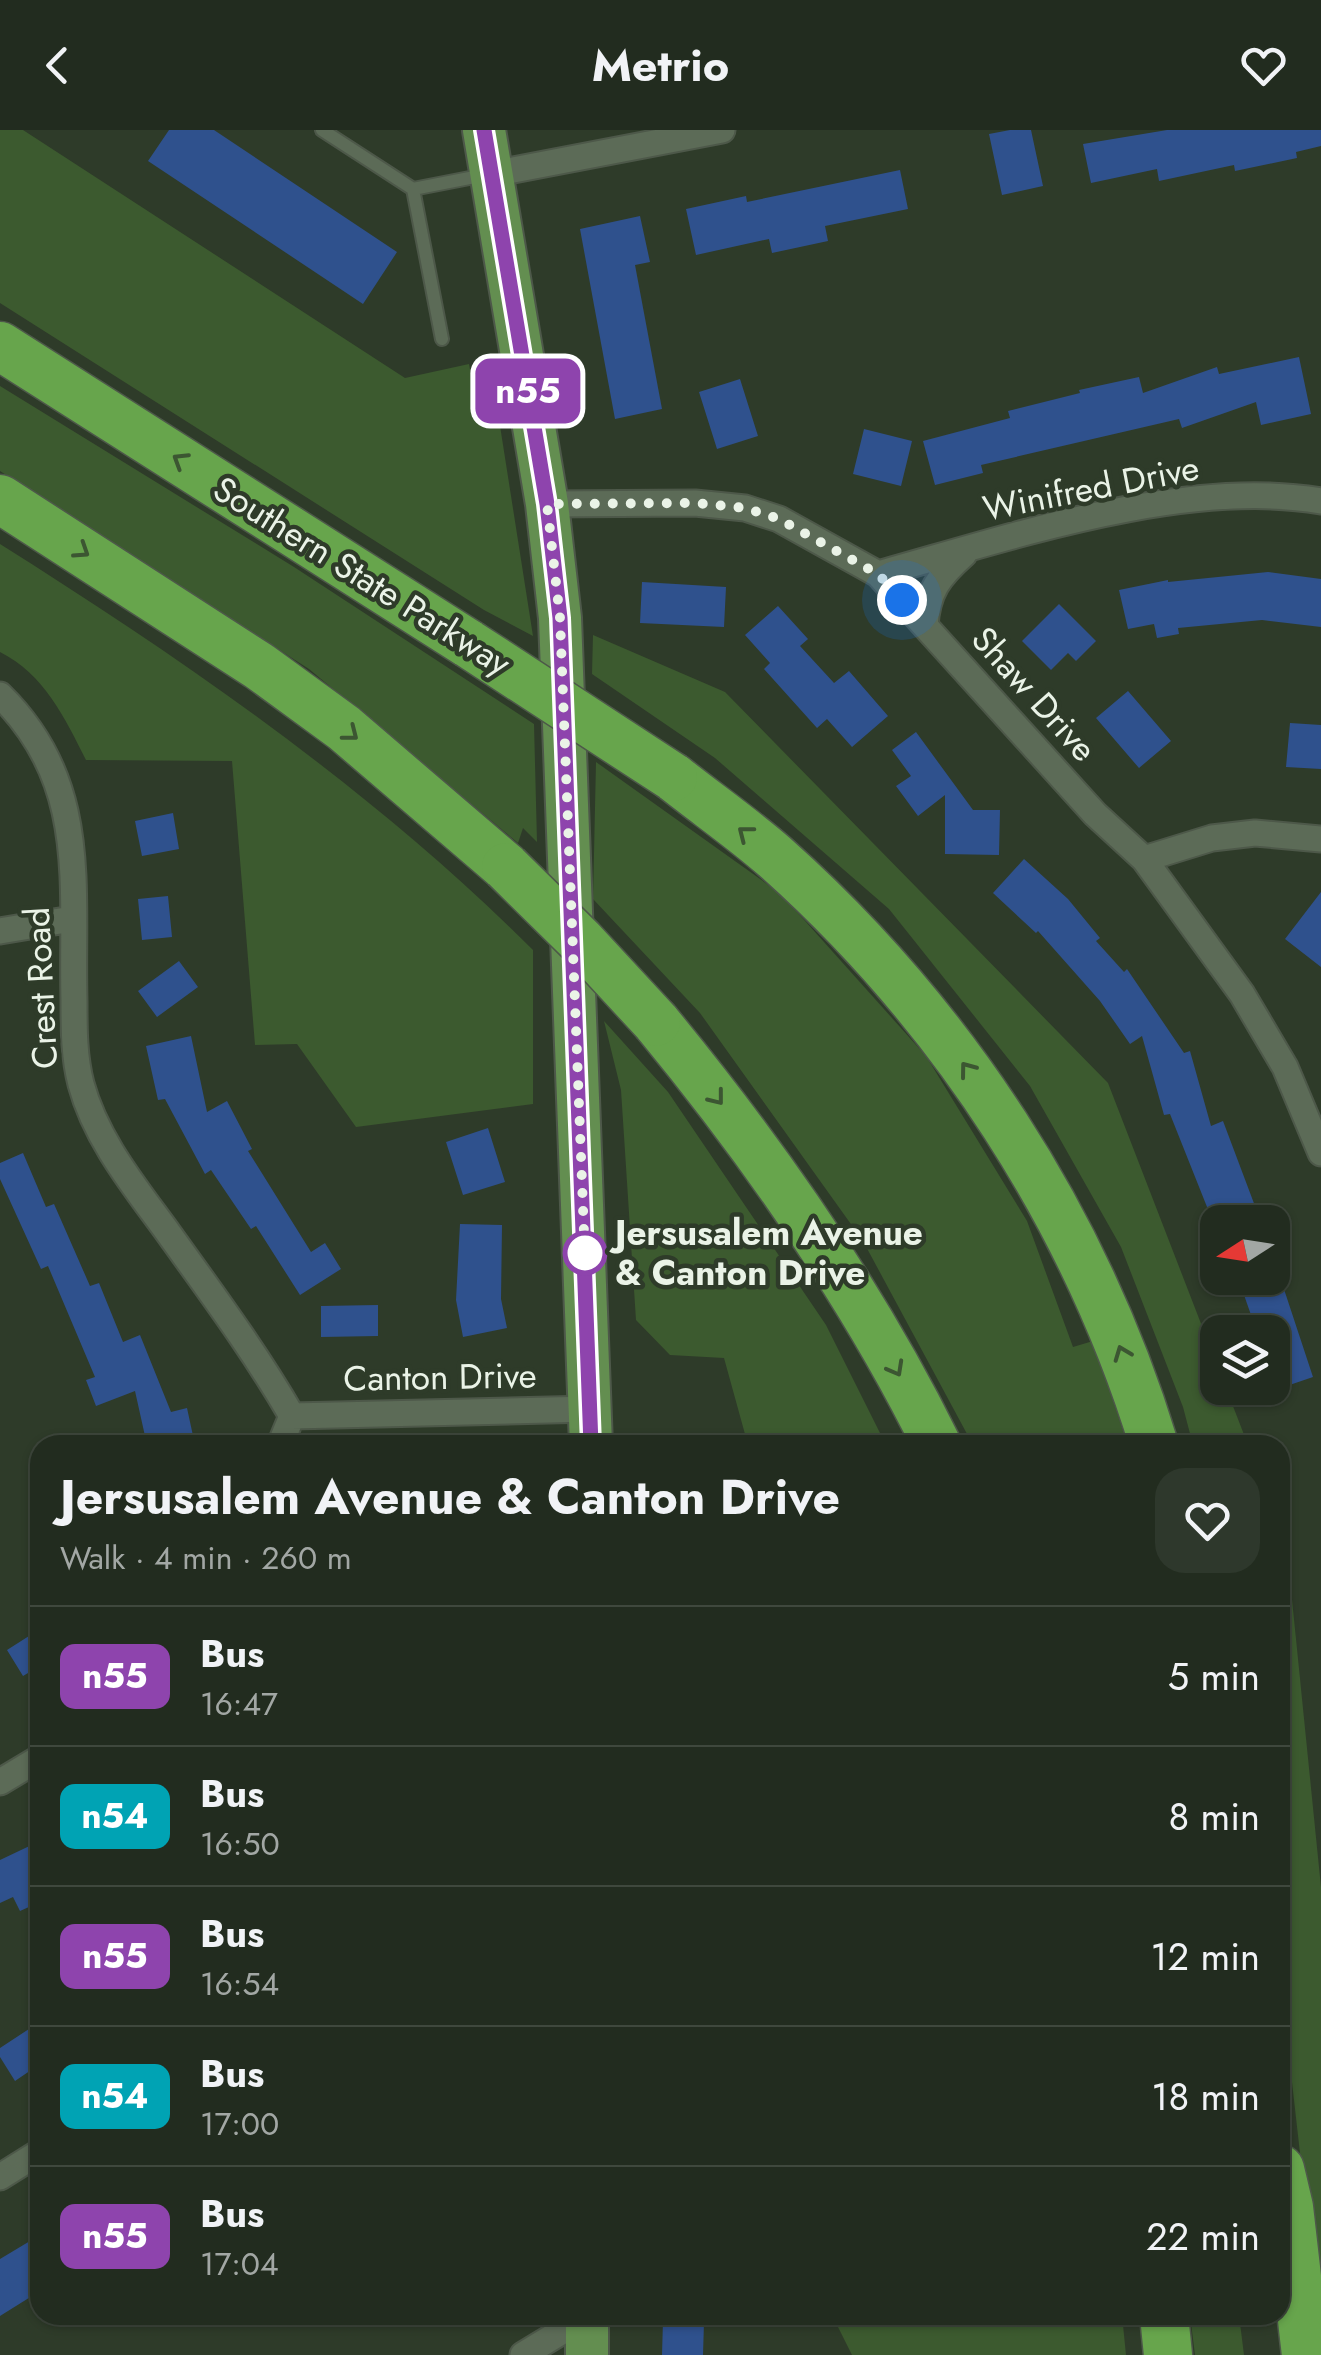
<!DOCTYPE html>
<meta charset="utf-8">
<style>
:root{--surface:#222c1f;--page:#2e382c;--text:#f1f3f6;--muted:#a2a7a4;--line:#3f483d}
body{margin:0;font-family:Jost,sans-serif;background:var(--page);color:var(--text);height:100vh;display:flex;flex-direction:column;font-size:38px;white-space:nowrap}
*{box-sizing:border-box;margin:0}
p{font-size:32px;color:var(--muted)}
.icon{flex:none;width:55px;height:55px;fill:none;stroke:currentColor;stroke-width:2;stroke-linecap:round;stroke-linejoin:round}
.map{position:relative;flex:1;overflow:hidden}
.sheet{position:absolute;left:30px;top:1305px;width:1260px;height:890px;display:flex;flex-direction:column;background:var(--surface);border-radius:30px;box-shadow:0 2px 8px #0004,0 0 0 2px var(--line)}
.sheet>*{flex:none}
.badge{padding:0 20px;border-radius:15px;font-size:35px;line-height:65px}
.needle{width:65px;rotate:258deg}
.controls{position:absolute;left:1200px;top:1075px;display:grid;gap:20px}
.controls a{display:grid;place-items:center;width:90px;height:90px;border-radius:20px;background:var(--surface);box-shadow:0 2px 8px #0004,0 0 0 2px var(--line);font-size:50px}
.you{position:absolute;width:50px;height:50px;margin:-25px;border:8px solid #fff;border-radius:50%;background:#1a73e8;box-shadow:0 0 0 15px #1a73e833}
.map>.badge{position:absolute;translate:-50% -50%;box-shadow:0 0 0 5px #fff}
.round{display:grid;place-items:center;flex:none;width:105px;height:105px;border-radius:30px;background:var(--page)}
.head{display:flex;align-items:center;justify-content:space-between;height:170px;padding:0 30px}
h1{font-size:48px;font-weight:700;line-height:75px}
ul{padding:0;list-style:none}
li{display:flex;align-items:center;gap:30px;height:140px;padding:0 30px;border-top:2px solid var(--line)}
li div{flex:1}
li b{display:block;font-size:38px}
li em{font-style:normal}
li .badge{min-width:110px;font-weight:700;text-align:center}
header{display:flex;justify-content:space-between;align-items:center;height:130px;padding:0 30px;background:var(--surface);font-size:45px;font-weight:700}
.map>svg:first-child{display:block}
.green{fill:#3c5a2f}
.building{fill:#2f518d}
.lines{fill:none;stroke-linecap:round;stroke-linejoin:round}
.service-casing{stroke:#4d5849;stroke-width:16}
.minor-casing{stroke:#4d5849;stroke-width:29}
.primary-casing{stroke:#4d5849;stroke-width:46}
.motorway-casing{stroke:#4d5849;stroke-width:51}
.service{stroke:#5c6b57;stroke-width:12}
.minor{stroke:#5c6b57;stroke-width:25}
.primary{stroke:#638e50;stroke-width:42}
.motorway{stroke:#67a54c;stroke-width:48}
.motorway-bridge-casing{stroke:#4d5849;stroke-width:51;stroke-linecap:butt}
.motorway-bridge{stroke:#67a54c;stroke-width:48}
.oneway{stroke:#3c5632}
.line-casing{stroke:#fff;stroke-width:22}
.line{stroke:#8e44ad;stroke-width:15}
.walk{stroke:#eaf3e7;stroke-width:10;stroke-dasharray:0 18}
.stop-dot{fill:#fff;stroke:#8e44ad;stroke-width:5}
.labels{text-anchor:middle;stroke-width:9;stroke-linejoin:round;paint-order:stroke}
.street-label{font-size:35px;fill:#eaf3e7;stroke:#2e3b29}
.stop-label{font-size:35px;font-weight:bold;fill:#eaf3e7;stroke:#2e3b29;text-anchor:start}
</style>
<header><svg class="icon" aria-label="back" viewBox="0 0 24 24"><path d="M15 5l-7 7 7 7"/></svg>Metrio<svg class="icon" aria-label="heart" viewBox="0 0 24 24"><path d="M12 20l-8-8c-3-5 5-10 8-4 3-6 11-1 8 4z"/></svg></header>
<div class="map">
<svg width="1321" height="2225" viewBox="0 0 1321 2225">
<rect width="100%" height="100%" fill="#2e3b29"/>
<path class="green" d="M0,0H23L405,248L469,234L475,267L498,283L533,506L484,480L0,173Z
M0,256L294,437L534,594L537,712L523,698L518,713L309,539L0,341Z
M0,414C189,533 375,662 533,820V974L356,997L297,914L255,915L232,631L86,630C65,588 44,544 0,522Z
M593,505L725,562L1108,953L1217,1235L1218,1258H1226L1248,1315H1193L1183,1277L1121,1117L1030,956L889,779L715,628L592,544Z
M596,632L781,764L926,926L1027,1091L1073,1217L1093,1211L1128,1315H973L863,1111L700,883L593,769Z
M604,891L668,962L826,1195L886,1315H748L724,1228L670,1225L636,1190L621,960Z
M1280,1396L1286,1410L1321,1757V2209L1280,1846Z
M832,2185H1122L1126,2225H852Z
M1190,2185H1239L1244,2225H1195Z"/>
<path class="building" d="M169,0H214L397,122L363,174L148,31Z
M1010,0H1031L1043,56L1002,65L989,4Z
M1167,0H1321V16L1296,22L1297,28L1235,41L1234,35L1159,51L1157,39L1091,53L1083,14Z
M900,40L908,79L825,96L828,111L772,123L769,109L696,125L686,79L746,66L747,72Z
M640,86L650,132L635,135L662,279L615,289L580,99Z
M1299,227L1311,284L1261,295L1256,272L1182,298L1179,289L981,335L983,343L935,355L923,311L1010,288L1008,281L1080,263L1079,260L1139,247L1143,263L1217,237L1219,244Z
M740,249L758,306L717,319L699,262Z
M864,299L912,311L901,356L853,344Z
M1268,442L1321,449V497L1262,490L1178,498L1179,504L1157,508L1154,494L1128,499L1119,460L1168,450V452Z
M642,452L726,457L724,497L640,493Z
M1059,474L1096,511L1076,531L1068,523L1051,540L1022,511Z
M778,476L808,509L800,516L834,553L849,541L888,586L852,617L827,589L817,598L764,539L770,533L745,505Z
M1128,561L1171,611L1139,638L1096,588Z
M1290,593L1321,595V639L1286,637Z
M916,602L973,680H1000L999,725L945,724V665L918,686L896,656L911,646L892,620Z
M173,683L179,719L142,726L135,691Z
M1024,729L1068,769L1100,808L1096,811L1124,842L1127,839L1184,923L1190,921L1211,996L1223,991L1261,1092H1213L1170,984L1164,985L1142,906L1130,914L1100,871L1038,801L1036,803L993,763Z
M1321,762V837L1285,809Z
M168,766L172,807L142,810L138,769Z
M179,831L198,857L157,887L138,861Z
M191,906L207,982L227,971L252,1019L248,1021L311,1122L325,1113L341,1139L300,1165L256,1096L251,1099L211,1040L205,1044L165,969L158,970L146,916Z
M488,998L505,1052L463,1065L446,1012Z
M23,1023L46,1077L54,1074L90,1156L99,1153L123,1212L140,1205L171,1282L187,1278L195,1315H147L135,1261L96,1276L86,1250L95,1247L48,1136L41,1139L0,1049V1033Z
M460,1094L502,1095L501,1169L507,1198L463,1207L456,1170Z
M1277,1138L1313,1247L1272,1261V1202H1257L1244,1165L1272,1156V1139Z
M378,1175V1206L321,1207V1176Z
M40,1499V1536L23,1546L7,1520Z
M40,1711V1772L20,1781L13,1767L0,1773V1730Z
M32,1897L40,1910V1934L15,1951L0,1927V1918Z
M40,2105V2161L0,2186V2129Z
M663,2190L704,2192L703,2225H662Z"/>
<g class="lines">
<defs>
<path id="service" d="M322,0L413,59
M442,209L413,59L485,45"/>
<path id="minor" d="M492,44L722,0
M547,374L695,373L745,378L779,389L878,444L1095,684L1144,729L1242,864L1285,937L1321,1023
M878,444C1008,408 1186,347 1321,371
M925,496C927,462 939,446 964,424
M0,565C90,653 71,755 74,871C74,899 74,927 81,954C96,1010 135,1057 169,1104C212,1164 255,1222 292,1286
M1144,729L1212,708L1255,703L1321,709
M0,801L72,789
M292,1286L591,1279
M280,1315L292,1286
M0,1652L40,1628
M0,2047L40,2022
M523,2225L587,2186"/>
<path id="primary" d="M484,0L547,374L560,488L591,1315
M587,2225V2185"/>
<path id="motorway" d="M0,216L469,514
M0,369L259,536L344,598L506,737
M673,647C707,674 743,699 775,727C952,885 1085,1088 1154,1315
M656,892C764,1023 862,1163 937,1315
M1280,2039L1289,2077L1306,2225
M1164,2185L1168,2225"/>
</defs>
<use href="#service" class="service-casing"/>
<use href="#minor" class="minor-casing"/>
<use href="#primary" class="primary-casing"/>
<use href="#motorway" class="motorway-casing"/>
<use href="#service" class="service"/>
<use href="#minor" class="minor"/>
<use href="#primary" class="primary"/>
<use href="#motorway" class="motorway"/>
<defs>
<path id="motorway-bridge" d="M469,514L673,647
M506,737L581,811L656,892"/>
</defs>
<use href="#motorway-bridge" class="motorway-bridge-casing"/>
<use href="#motorway-bridge" class="motorway-bridge"/>
</g>
<defs><path id="oneway-chevron" d="M-2-3.5L2.5 0L-2 3.5" fill="none" stroke-width="1.6" stroke-linecap="round" stroke-linejoin="round" transform="scale(2.5)"/></defs>
<g class="oneway">
<use href="#oneway-chevron" transform="translate(180 330) rotate(-148)"/>
<use href="#oneway-chevron" transform="translate(82 421) rotate(33)"/>
<use href="#oneway-chevron" transform="translate(351 604) rotate(38)"/>
<use href="#oneway-chevron" transform="translate(745 703) rotate(-142)"/>
<use href="#oneway-chevron" transform="translate(967 939) rotate(-127)"/>
<use href="#oneway-chevron" transform="translate(717 968) rotate(52)"/>
<use href="#oneway-chevron" transform="translate(1122 1223) rotate(-111)"/>
<use href="#oneway-chevron" transform="translate(896 1239) rotate(61)"/>
</g>
<g class="lines">
<defs>
<path id="line" d="M484,0L547,374L560,488L591,1315"/>
</defs>
<use href="#line" class="line-casing"/>
<use href="#line" class="line"/>
<path class="walk" d="M585,1123V1129L560,488L547,374L695,373L745,378L779,389L878,444L902,470"/>
</g>
<circle class="stop-dot" cx="585" cy="1123" r="20"/>
<g class="labels">
<g class="street-label">
<text transform="translate(1091 358) rotate(-11)" y="12">Winifred Drive</text>
<text transform="translate(362 446) rotate(32)" y="12">Southern State Parkway</text>
<text transform="translate(1034 564) rotate(48)" y="12">Shaw Drive</text>
<text transform="translate(41 858) rotate(-93)" y="12">Crest Road</text>
<text transform="translate(440 1247) rotate(-1)" y="12">Canton Drive</text>
</g>
<g class="stop-label">
<text x="615" y="1115">Jersusalem Avenue<tspan x="615" dy="40">&amp; Canton Drive</tspan></text>
</g>
</g>
</svg>
<div class="controls">
<a><svg class="needle" viewBox="-14 -14 28 28"><path d="M0-13l5 13h-10z" fill="#e53935"/><path d="M0 13l5-13h-10z" fill="#a2a7a4"/></svg></a>
<a><svg class="icon" aria-label="layers" viewBox="0 0 24 24"><path d="M12 4l9 5-9 5-9-5zM3 14l9 5 9-5"/></svg></a>
</div>
<div class="you" style="left:902px;top:470px"></div>
<b class="badge" style="left:528px;top:261px;background:#8e44ad;color:#fff">n55</b>
<section class="sheet">
<div class="head"><div><h1>Jersusalem Avenue &amp; Canton Drive</h1><p>Walk · 4 min · 260 m</p></div><a class="round"><svg class="icon" aria-label="heart" viewBox="0 0 24 24"><path d="M12 20l-8-8c-3-5 5-10 8-4 3-6 11-1 8 4z"/></svg></a></div>
<ul>
<li><span class="badge" style="background:#8e44ad;color:#fff">n55</span><div><b>Bus</b><p>16:47</p></div><em>5 min</em></li>
<li><span class="badge" style="background:#00a3b4;color:#fff">n54</span><div><b>Bus</b><p>16:50</p></div><em>8 min</em></li>
<li><span class="badge" style="background:#8e44ad;color:#fff">n55</span><div><b>Bus</b><p>16:54</p></div><em>12 min</em></li>
<li><span class="badge" style="background:#00a3b4;color:#fff">n54</span><div><b>Bus</b><p>17:00</p></div><em>18 min</em></li>
<li><span class="badge" style="background:#8e44ad;color:#fff">n55</span><div><b>Bus</b><p>17:04</p></div><em>22 min</em></li>
</ul>
</section>
</div>
